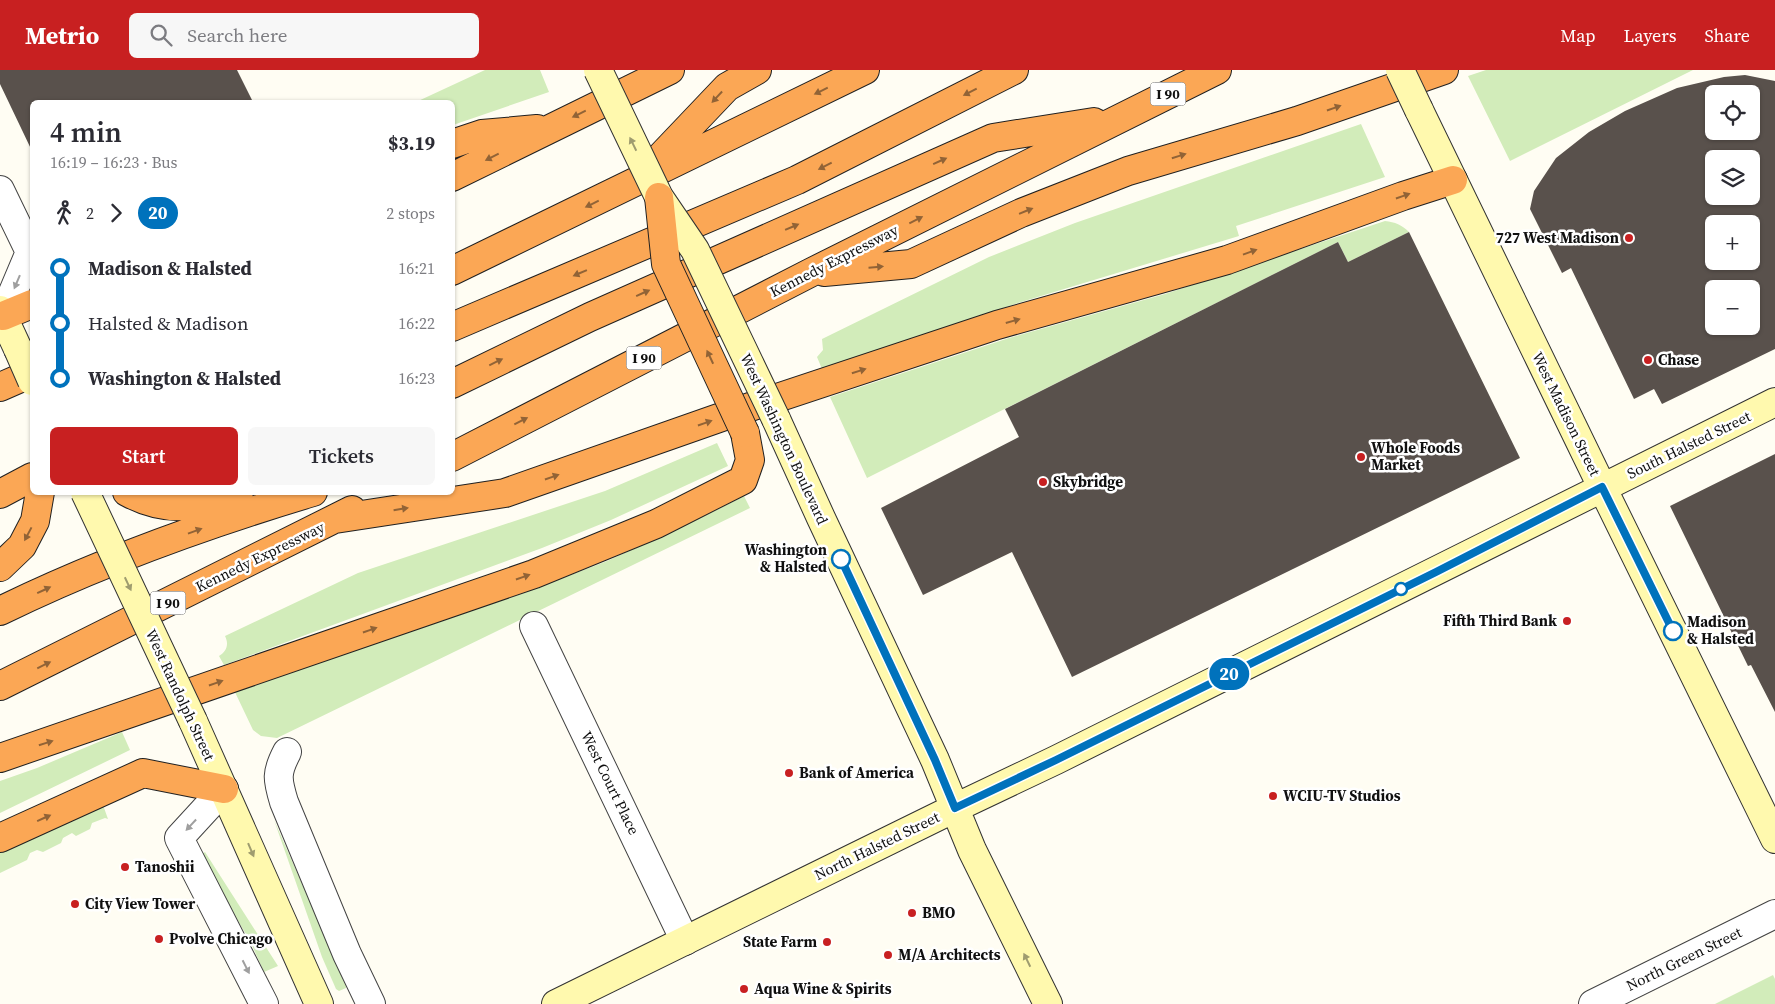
<!DOCTYPE html>
<meta charset="utf-8">
<style>
:root{--surface:#fff;--page:#f7f7f7;--text:#2b2b33;--muted:#7c7c81;--accent:#c82021}
body{margin:0;font-family:"Source Serif 4",serif;background:var(--page);color:var(--text);height:100vh;display:flex;flex-direction:column;font-size:19px;white-space:nowrap}
*{box-sizing:border-box;margin:0}
p{font-size:16px;color:var(--muted)}
.icon{flex:none;width:28px;height:28px;fill:none;stroke:currentColor;stroke-width:2;stroke-linecap:round;stroke-linejoin:round}
.map{position:relative;flex:1;overflow:hidden}
.details{position:absolute;left:30px;top:30px;width:425px;height:395px;display:flex;flex-direction:column;background:var(--surface);border-radius:8px;box-shadow:0 1px 4px #0004}
.details>*{flex:none}
.badge{padding:0 10px;border-radius:16px;font-size:18px;line-height:32px}
.buttons{position:absolute;left:1705px;top:15px;display:grid;gap:10px}
.buttons a{display:grid;place-items:center;width:55px;height:55px;border-radius:8px;background:var(--surface);box-shadow:0 1px 4px #0004;font-size:25px}
.map>.badge{position:absolute;translate:-50% -50%;box-shadow:0 0 0 2px #fff}
.legs{display:flex;align-items:center;gap:8px;height:55px;padding:0 20px;font-size:16px}
.legs p{margin-inline-start:auto}
.overview{display:flex;align-items:center;justify-content:space-between;height:85px;padding:0 20px}
h1{font-size:28px;font-weight:600;line-height:38px}
.cta{display:flex;gap:10px;margin-top:auto;padding:10px 20px}
.cta a{flex:1;height:58px;border-radius:8px;background:var(--accent);color:#fff;font-size:20px;font-weight:600;line-height:58px;text-align:center}
.cta a+a{background:var(--page);color:var(--text)}
ul{padding:0 20px;list-style:none}
li{display:flex;align-items:center;gap:18px;height:55px;font-size:19px}
li i{display:grid;place-items:center;width:8px;height:100%;margin:0 6px;background:currentColor}
li i::after{content:'';width:12px;height:12px;margin:-6px;border:4px solid;border-radius:50%;background:var(--surface)}
li p{margin-inline-start:auto}
li:first-child i{background:linear-gradient(#0000 50%,currentColor 0)}
li:last-child i{background:linear-gradient(currentColor 50%,#0000 0)}
header{display:flex;align-items:center;gap:30px;box-sizing:border-box;height:70px;padding:0 25px;background:var(--accent);color:#fff}
header strong{font-size:24px}
nav{display:flex;gap:28px;margin-inline-start:auto;font-size:18px}
.search{width:350px;height:45px;background:var(--page);display:flex;align-items:center;gap:12px;box-sizing:border-box;padding:0 18px;border-radius:8px;color:var(--muted);font-size:19px}
.map>svg:first-child{display:block}
.green{fill:#d2ecba}
.building{fill:#59514c;fill-rule:evenodd}
.lines{fill:none;stroke-linecap:round;stroke-linejoin:round}
.street-casing{stroke:#434343;stroke-width:30}
.secondary-casing{stroke:#323232;stroke-width:30}
.highway-casing{stroke:#212121;stroke-width:30}
.street{stroke:#fff;stroke-width:28}
.secondary{stroke:#fff9ae;stroke-width:28}
.highway{stroke:#fba755;stroke-width:28}
.secondary-bridge-casing{stroke:#323232;stroke-width:30;stroke-linecap:butt}
.highway-bridge-casing{stroke:#212121;stroke-width:30;stroke-linecap:butt}
.secondary-bridge{stroke:#fff9ae;stroke-width:28}
.highway-bridge{stroke:#fba755;stroke-width:28}
.oneway{fill:#916336}
.oneway2{fill:#9f9c6f}
.oneway3{fill:#9f9f9f}
.line-1-casing{stroke:#fff;stroke-width:11}
.line-1{stroke:#0072bc;stroke-width:8}
.poi-dot{fill:#c82021;stroke:#fff;stroke-width:2}
.stop-1-dot{fill:#fff;stroke:#0072bc;stroke-width:2.5}
.labels{text-anchor:middle;stroke-width:5;stroke-linejoin:round;paint-order:stroke}
.shield{fill:#fff;stroke:#585858;stroke-width:1}
.shield-label{font-size:14px;font-weight:bold;fill:#101010}
.poi-label{font-size:15px;font-weight:bold;fill:#101010;stroke:#fff;text-anchor:start}
.street-label{font-size:15px;fill:#101010;stroke:#fff}
.stop-label{font-size:15px;font-weight:bold;fill:#101010;stroke:#fff;text-anchor:end}
</style>
<header>
<strong>Metrio</strong>
<div class="search"><svg class="icon" aria-label="search" viewBox="0 0 24 24"><circle cx="10" cy="10" r="6"/><path d="M15 15l6 6"/></svg>Search here</div>
<nav><a>Map</a><a>Layers</a><a>Share</a></nav>
</header>
<div class="map">
<svg width="1775" height="934" viewBox="0 0 1775 934">
<rect width="100%" height="100%" fill="#fffdf3"/>
<path class="green" d="M485,0H540L549,22L453,55L452,32H416Z
M1486,0H1693L1510,91L1468,6Z
M1361,54L1385,107L1236,156L1239,166L1018,233L822,299L817,287L823,280L822,269L989,187L1075,153Z
M1385,151C1395,152 1402,155 1409,162L1348,192L1338,172L867,408L830,327L1009,268L1165,224Z
M717,373L728,396L611,450L542,478L224,595L219,586C227,581 229,574 225,566L358,503L605,421Z
M744,426L750,438L277,668L261,666L253,660L233,618L524,523L607,491L678,459Z
M122,662L130,680L0,743V711L37,698Z
M103,735L108,749L105,748L92,753L90,759L76,766L72,763L63,768L61,773L43,782L37,780L30,783L27,790L0,803V782Z
M274,750L346,914V918L339,921L336,919L322,887Z
M205,782L278,896L264,902L250,871L199,786Z
M1773,905L1775,909V934H1715Z"/>
<path class="building" d="M0,0H237L253,32H32V81L0,14Z
M1745,5L1775,11V279L1662,334L1654,319L1634,329L1571,198L1562,203L1530,139L1534,121L1556,88L1589,62L1625,41L1677,18L1724,7ZM1714,24H1751V61H1714ZM1714,89H1751V126H1714ZM1714,154H1751V191H1714ZM1714,219H1751V256H1714Z
M1409,162L1520,388L1072,607L1012,482L923,525L881,438L1019,367L1005,339L1338,172L1348,192Z
M1775,384V642L1751,595L1748,596L1670,436Z"/>
<g class="lines">
<defs>
<path id="street" d="M0,120L30,182L3,246H0
M534,556L685,871
M287,682C276,703 277,709 284,732L347,884L371,934
M224,719L179,768L264,934
M1593,934L1775,844"/>
<path id="secondary" d="M1419,40L1602,417L1775,769
M0,240L18,279
M776,349L821,448L935,690L972,780L1048,934
M193,651L319,934
M556,934L955,738L1056,690L1775,332"/>
<path id="highway" d="M452,74L482,64L537,59
M649,99L727,17L757,0
M452,107L670,0
M452,201L865,0
M824,202L911,194L1021,143L1128,101L1297,51L1444,0
M3,246L32,234
M452,257L797,110L1014,0
M452,314L590,247L993,68L1094,52
M0,317L32,303
M452,387L810,203L1217,0
M127,422C165,443 201,439 239,422
M0,424L32,407
M335,449L505,423L753,336L997,255L1227,190L1403,126L1453,110
M0,497L22,476L35,451L40,422
M0,541C100,492 206,454 313,422
M0,616L352,440
M0,688L534,504L656,454L743,410L750,390L745,363
M0,768L143,703L224,719"/>
</defs>
<use href="#street" class="street-casing"/>
<use href="#secondary" class="secondary-casing"/>
<use href="#highway" class="highway-casing"/>
<use href="#street" class="street"/>
<use href="#secondary" class="secondary"/>
<use href="#highway" class="highway"/>
<defs>
<path id="secondary-bridge" d="M598,0L659,127L695,180L776,349
M1400,0L1419,40
M18,279L32,311
M85,422L193,651"/>
<path id="highway-bridge" d="M659,127L666,194L745,363"/>
</defs>
<use href="#secondary-bridge" class="secondary-bridge-casing"/>
<use href="#highway-bridge" class="highway-bridge-casing"/>
<use href="#secondary-bridge" class="secondary-bridge"/>
<use href="#highway-bridge" class="highway-bridge"/>
</g>
<defs><path id="oneway-solid" d="M-6-.8H1V-3.2L6.5 0L1 3.2V.8H-6Z" transform="scale(1.25)"/></defs>
<g class="oneway">
<use href="#oneway-solid" transform="translate(821 21) rotate(154)"/>
<use href="#oneway-solid" transform="translate(970 22) rotate(153)"/>
<use href="#oneway-solid" transform="translate(717 27) rotate(133)"/>
<use href="#oneway-solid" transform="translate(1334 38) rotate(-19)"/>
<use href="#oneway-solid" transform="translate(579 44) rotate(154)"/>
<use href="#oneway-solid" transform="translate(1179 86) rotate(-17)"/>
<use href="#oneway-solid" transform="translate(492 87) rotate(153)"/>
<use href="#oneway-solid" transform="translate(940 91) rotate(-24)"/>
<use href="#oneway-solid" transform="translate(825 96) rotate(153)"/>
<use href="#oneway-solid" transform="translate(1403 126) rotate(-19)"/>
<use href="#oneway-solid" transform="translate(592 134) rotate(154)"/>
<use href="#oneway-solid" transform="translate(1026 141) rotate(-22)"/>
<use href="#oneway-solid" transform="translate(916 150) rotate(-27)"/>
<use href="#oneway-solid" transform="translate(792 157) rotate(-23)"/>
<use href="#oneway-solid" transform="translate(1250 182) rotate(-20)"/>
<use href="#oneway-solid" transform="translate(876 197) rotate(-5)"/>
<use href="#oneway-solid" transform="translate(580 203) rotate(157)"/>
<use href="#oneway-solid" transform="translate(643 223) rotate(-24)"/>
<use href="#oneway-solid" transform="translate(1013 251) rotate(-16)"/>
<use href="#oneway-solid" transform="translate(710 287) rotate(-115)"/>
<use href="#oneway-solid" transform="translate(496 292) rotate(-26)"/>
<use href="#oneway-solid" transform="translate(859 301) rotate(-18)"/>
<use href="#oneway-solid" transform="translate(521 351) rotate(-27)"/>
<use href="#oneway-solid" transform="translate(705 353) rotate(-19)"/>
<use href="#oneway-solid" transform="translate(552 407) rotate(-19)"/>
<use href="#oneway-solid" transform="translate(401 439) rotate(-9)"/>
<use href="#oneway-solid" transform="translate(195 461) rotate(-20)"/>
<use href="#oneway-solid" transform="translate(28 464) rotate(118)"/>
<use href="#oneway-solid" transform="translate(523 507) rotate(-19)"/>
<use href="#oneway-solid" transform="translate(44 520) rotate(-25)"/>
<use href="#oneway-solid" transform="translate(370 560) rotate(-19)"/>
<use href="#oneway-solid" transform="translate(44 595) rotate(-26)"/>
<use href="#oneway-solid" transform="translate(216 613) rotate(-19)"/>
<use href="#oneway-solid" transform="translate(46 673) rotate(-18)"/>
<use href="#oneway-solid" transform="translate(44 748) rotate(-24)"/>
</g>
<g class="oneway2">
<use href="#oneway-solid" transform="translate(633 74) rotate(-116)"/>
<use href="#oneway-solid" transform="translate(128 514) rotate(65)"/>
<use href="#oneway-solid" transform="translate(251 780) rotate(67)"/>
<use href="#oneway-solid" transform="translate(1027 890) rotate(-116)"/>
</g>
<g class="oneway3">
<use href="#oneway-solid" transform="translate(17 212) rotate(113)"/>
<use href="#oneway-solid" transform="translate(191 755) rotate(133)"/>
<use href="#oneway-solid" transform="translate(246 897) rotate(63)"/>
</g>
<g class="lines">
<defs>
<path id="line-1" d="M841,489L935,690L955,738L1056,690L1436,502L1602,417L1673,561"/>
</defs>
<use href="#line-1" class="line-1-casing"/>
<use href="#line-1" class="line-1"/>
</g>
<g class="poi-dot">
<circle cx="1629" cy="168" r="5"/>
<circle cx="1648" cy="290" r="5"/>
<circle cx="1361" cy="387" r="5"/>
<circle cx="1043" cy="412" r="5"/>
<circle cx="1567" cy="551" r="5"/>
<circle cx="789" cy="703" r="5"/>
<circle cx="1273" cy="726" r="5"/>
<circle cx="125" cy="797" r="5"/>
<circle cx="75" cy="834" r="5"/>
<circle cx="912" cy="843" r="5"/>
<circle cx="159" cy="869" r="5"/>
<circle cx="827" cy="872" r="5"/>
<circle cx="888" cy="885" r="5"/>
<circle cx="744" cy="919" r="5"/>
</g>
<g class="stop-1-dot">
<circle cx="841" cy="489" r="9"/>
<circle cx="1401" cy="519" r="6"/>
<circle cx="1673" cy="561" r="9"/>
</g>
<g class="labels">
<g class="shield">
<rect x="1150.5" y="12.5" width="35" height="23" rx="4"/>
<rect x="626.5" y="276.5" width="35" height="23" rx="4"/>
<rect x="150.5" y="521.5" width="35" height="23" rx="4"/>
</g>
<g class="shield-label">
<text x="1168" y="29">I 90</text>
<text x="644" y="293">I 90</text>
<text x="168" y="538">I 90</text>
</g>
<g class="poi-label">
<text x="1619" y="173" text-anchor="end">727 West Madison</text>
<text x="1658" y="295">Chase</text>
<text x="1371" y="383">Whole Foods<tspan x="1371" dy="17">Market</tspan></text>
<text x="1053" y="417">Skybridge</text>
<text x="1557" y="556" text-anchor="end">Fifth Third Bank</text>
<text x="799" y="708">Bank of America</text>
<text x="1283" y="731">WCIU-TV Studios</text>
<text x="135" y="802">Tanoshii</text>
<text x="85" y="839">City View Tower</text>
<text x="922" y="848">BMO</text>
<text x="169" y="874">Pvolve Chicago</text>
<text x="817" y="877" text-anchor="end">State Farm</text>
<text x="898" y="890">M/A Architects</text>
<text x="754" y="924">Aqua Wine &amp; Spirits</text>
</g>
<g class="street-label">
<text transform="translate(834 191) rotate(-27)" y="5">Kennedy Expressway</text>
<text transform="translate(1566 344) rotate(64)" y="5">West Madison Street</text>
<text transform="translate(784 369) rotate(65)" y="5">West Washington Boulevard</text>
<text transform="translate(1689 375) rotate(-26)" y="5">South Halsted Street</text>
<text transform="translate(260 487) rotate(-26)" y="5">Kennedy Expressway</text>
<text transform="translate(180 625) rotate(65)" y="5">West Randolph Street</text>
<text transform="translate(610 713) rotate(64)" y="5">West Court Place</text>
<text transform="translate(877 776) rotate(-26)" y="5">North Halsted Street</text>
<text transform="translate(1684 889) rotate(-26)" y="5">North Green Street</text>
</g>
<g class="stop-label">
<text x="827" y="485">Washington<tspan x="827" dy="17">&amp; Halsted</tspan></text>
<text x="1687" y="557" text-anchor="start">Madison<tspan x="1687" dy="17">&amp; Halsted</tspan></text>
</g>
</g>
</svg>
<div class="buttons">
<a><svg class="icon" aria-label="locate" viewBox="0 0 24 24"><circle cx="12" cy="12" r="6"/><path d="M12 2v4M12 18v4M2 12h4M18 12h4"/></svg></a>
<a><svg class="icon" aria-label="layers" viewBox="0 0 24 24"><path d="M12 4l9 5-9 5-9-5zM3 14l9 5 9-5"/></svg></a>
<a>+</a>
<a>−</a>
</div>
<b class="badge" style="left:1229px;top:604px;background:#0072bc;color:#fff">20</b>
<section class="details">
<div class="overview"><div><h1>4 min</h1><p>16:19 – 16:23 · Bus</p></div><b>$3.19</b></div>
<div class="legs"><svg class="icon" aria-label="walk" viewBox="0 0 24 24"><circle cx="13" cy="4" r="2"/><path d="M13 8l-2 6 4 7M11 14l-3 7M7 12l3-4h3l4 4"/></svg>2<svg class="icon" aria-label="forward" viewBox="0 0 24 24"><path d="M9 5l7 7-7 7"/></svg><b class="badge" style="background:#0072bc;color:#fff">20</b><p>2 stops</p></div>
<ul>
<li><i style="color:#0072bc"></i><b>Madison &amp; Halsted</b><p>16:21</p></li>
<li><i style="color:#0072bc"></i><span>Halsted &amp; Madison</span><p>16:22</p></li>
<li><i style="color:#0072bc"></i><b>Washington &amp; Halsted</b><p>16:23</p></li>
</ul>
<div class="cta"><a>Start</a><a>Tickets</a></div>
</section>
</div>
